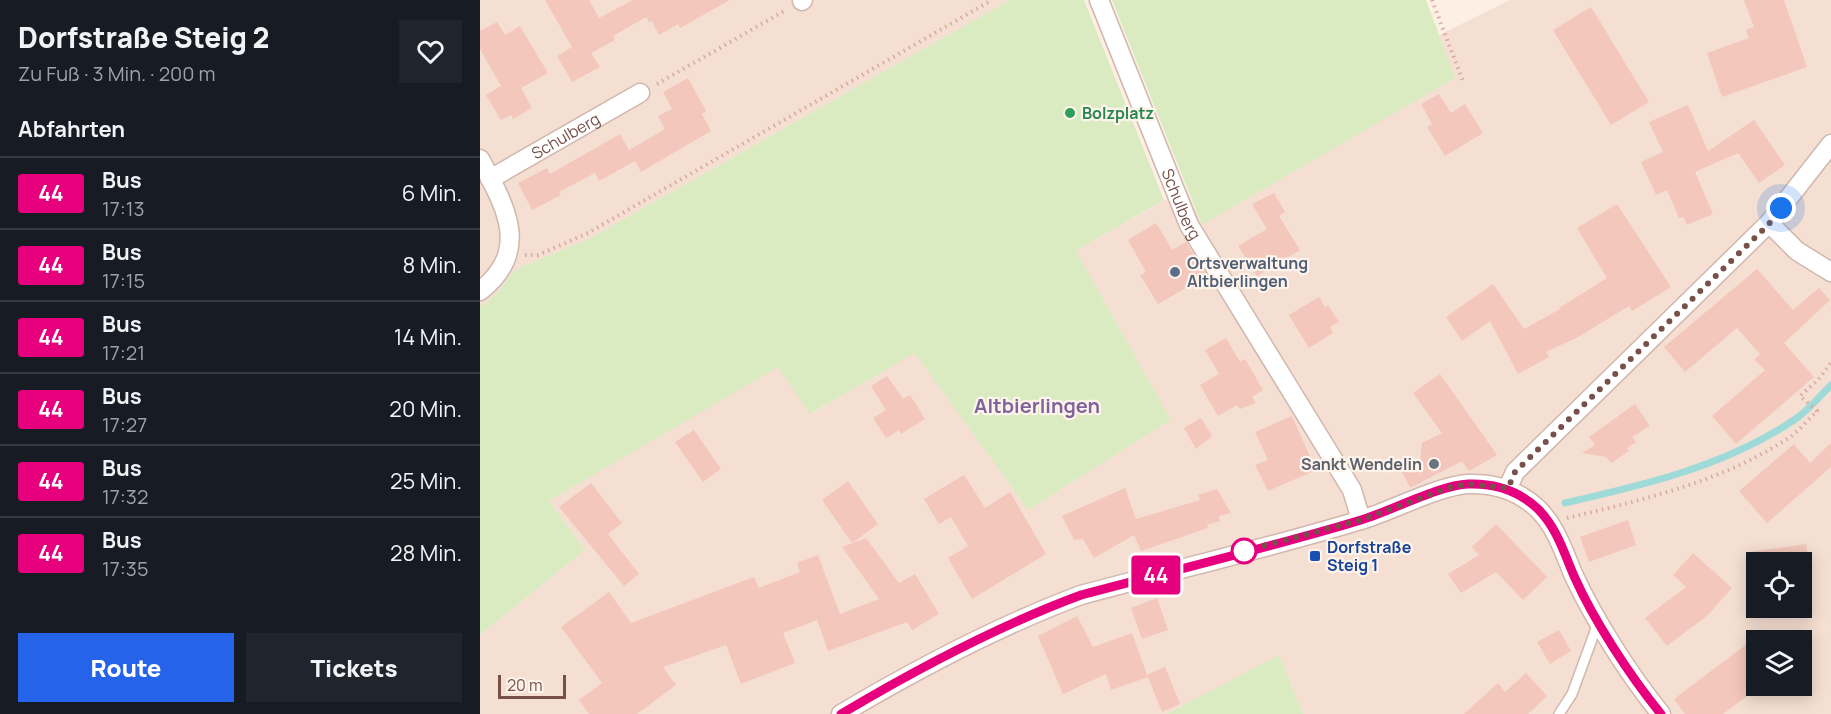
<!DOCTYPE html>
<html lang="de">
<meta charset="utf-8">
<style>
:root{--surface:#171b24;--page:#20242c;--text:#f1f3f6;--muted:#9ea1a6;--line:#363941;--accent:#2563eb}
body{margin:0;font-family:Manrope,sans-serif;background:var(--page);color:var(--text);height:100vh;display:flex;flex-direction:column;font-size:22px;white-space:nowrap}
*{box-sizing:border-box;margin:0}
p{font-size:20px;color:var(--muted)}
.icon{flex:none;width:33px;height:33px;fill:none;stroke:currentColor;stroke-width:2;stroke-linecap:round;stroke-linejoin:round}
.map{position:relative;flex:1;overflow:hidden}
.side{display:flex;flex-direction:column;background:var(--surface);width:480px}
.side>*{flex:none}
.badge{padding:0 12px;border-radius:4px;font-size:21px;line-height:39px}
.tools{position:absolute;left:1266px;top:552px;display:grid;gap:12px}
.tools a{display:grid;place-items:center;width:66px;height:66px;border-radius:0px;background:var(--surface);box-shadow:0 3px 15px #0003;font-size:30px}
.scale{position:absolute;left:18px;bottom:15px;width:68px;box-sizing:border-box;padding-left:6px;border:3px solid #775149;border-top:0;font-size:16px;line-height:21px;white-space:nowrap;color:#775149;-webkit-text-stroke:4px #fff4eb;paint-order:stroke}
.you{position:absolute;width:30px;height:30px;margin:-15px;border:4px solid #fff;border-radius:50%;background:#1a73e8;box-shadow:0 0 0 9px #1a73e833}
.map>.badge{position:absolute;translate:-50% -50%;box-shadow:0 0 0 3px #fff}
h2{padding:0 18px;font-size:22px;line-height:54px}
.round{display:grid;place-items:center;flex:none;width:63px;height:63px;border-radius:0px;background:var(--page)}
.overview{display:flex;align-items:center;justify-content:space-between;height:102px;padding:0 18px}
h1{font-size:28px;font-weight:800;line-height:45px}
.action{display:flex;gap:12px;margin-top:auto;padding:12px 18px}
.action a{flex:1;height:69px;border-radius:0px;background:var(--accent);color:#fff;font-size:24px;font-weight:800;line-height:69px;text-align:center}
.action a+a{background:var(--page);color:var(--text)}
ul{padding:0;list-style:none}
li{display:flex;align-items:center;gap:18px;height:72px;padding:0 18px;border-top:2px solid var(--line)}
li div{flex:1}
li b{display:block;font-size:22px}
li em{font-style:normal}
li .badge{min-width:66px;font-weight:700;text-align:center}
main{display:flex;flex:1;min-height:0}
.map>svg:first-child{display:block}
.residential{fill:#f5dfd2;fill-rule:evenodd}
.green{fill:#daebc2}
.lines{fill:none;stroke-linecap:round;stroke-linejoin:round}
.stream{stroke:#9edad8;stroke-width:7}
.building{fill:#f3c7bb}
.lane-casing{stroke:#d1b7ad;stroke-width:12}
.street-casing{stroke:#d1b7ad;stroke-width:21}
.path{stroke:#d8aa9e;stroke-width:4;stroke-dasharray:1.5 4.5;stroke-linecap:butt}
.lane{stroke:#fff;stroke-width:9}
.street{stroke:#fff;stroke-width:18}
.line-casing{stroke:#fff;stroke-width:14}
.line{stroke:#e6007e;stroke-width:9}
.walk{stroke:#775149;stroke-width:6;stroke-dasharray:0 10.8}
.leisure-dot{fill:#2e9e5b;stroke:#fff4eb;stroke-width:2}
.service-dot{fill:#5c6f8a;stroke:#fff4eb;stroke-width:2}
.worship-dot{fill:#6b7280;stroke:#fff4eb;stroke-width:2}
.stop-dot{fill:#fff;stroke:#e6007e;stroke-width:3}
.transit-dot{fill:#1a4fb4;stroke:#fff4eb;stroke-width:2}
.labels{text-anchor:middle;stroke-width:4.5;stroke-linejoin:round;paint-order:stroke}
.leisure-label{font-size:16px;font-weight:bold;fill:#27864d;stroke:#fff4eb;text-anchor:start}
.street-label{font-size:16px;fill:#775149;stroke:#fff4eb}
.service-label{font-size:16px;font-weight:bold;fill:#4e5e75;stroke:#fff4eb;text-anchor:start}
.worship-label{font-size:16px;font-weight:bold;fill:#5b616d;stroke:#fff4eb;text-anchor:end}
.transit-label{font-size:16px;font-weight:bold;fill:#164399;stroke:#fff4eb;text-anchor:start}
.quarter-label{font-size:20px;font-weight:bold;fill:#7e649a;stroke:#fff4eb}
</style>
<main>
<section class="side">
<div class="overview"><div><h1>Dorfstraße Steig 2</h1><p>Zu Fuß · 3 Min. · 200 m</p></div><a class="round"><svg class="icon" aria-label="heart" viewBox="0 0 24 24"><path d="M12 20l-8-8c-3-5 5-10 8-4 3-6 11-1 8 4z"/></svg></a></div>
<h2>Abfahrten</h2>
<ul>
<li><span class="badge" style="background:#e6007e;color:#fff">44</span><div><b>Bus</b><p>17:13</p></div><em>6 Min.</em></li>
<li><span class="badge" style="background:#e6007e;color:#fff">44</span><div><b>Bus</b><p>17:15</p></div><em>8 Min.</em></li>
<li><span class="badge" style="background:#e6007e;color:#fff">44</span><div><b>Bus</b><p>17:21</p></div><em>14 Min.</em></li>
<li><span class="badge" style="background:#e6007e;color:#fff">44</span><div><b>Bus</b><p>17:27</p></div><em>20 Min.</em></li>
<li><span class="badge" style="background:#e6007e;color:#fff">44</span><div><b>Bus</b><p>17:32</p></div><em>25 Min.</em></li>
<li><span class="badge" style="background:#e6007e;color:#fff">44</span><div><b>Bus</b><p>17:35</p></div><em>28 Min.</em></li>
</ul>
<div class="action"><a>Route</a><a>Tickets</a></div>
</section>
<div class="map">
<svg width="1351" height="714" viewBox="0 0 1351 714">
<rect width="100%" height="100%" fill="#fdefe4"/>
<path class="residential" d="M0,0H530L109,239L36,269L17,293L0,307Z
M1030,0H1351V714H823L799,656L687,714H0V635L105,550L69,501L298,366L331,414L435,352L548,510L691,420L596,251L706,188L722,225L974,78L959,35ZM1276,562H1322V608H1276ZM1276,640H1322V686H1276Z"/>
<path class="green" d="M530,0H604L684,200L596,251L691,420L548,510L435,353L330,414L298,367L69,501L105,550L0,635V307L17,293L36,269L109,239Z
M632,0H946L975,78L722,225Z
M799,655L823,714H687Z"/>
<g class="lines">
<path class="stream" d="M1085,503C1164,485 1246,466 1314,420C1328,411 1339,397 1351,385"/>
</g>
<path class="building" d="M65,0H109L119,18L153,0H250L200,28L198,24L179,35L172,21L169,22L166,17L133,36L135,40L111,53L120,67L92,82L77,56L92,47Z
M1264,0H1304L1327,67L1242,97L1227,53L1269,38L1266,30L1274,27Z
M1111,7L1169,102L1131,125L1073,30Z
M17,22L25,35L40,26L68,73L41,88L52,108L33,119L31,115L21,120L6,95L21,86L0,49V31Z
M208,78L226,111L222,114L231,131L161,172L149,150L185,129L178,116L192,109L183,92Z
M959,94L971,113L985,104L1003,133L965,156L947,127L952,124L941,104Z
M1208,105L1228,151L1274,120L1305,165L1279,183L1258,153L1215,172L1233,214L1207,225L1203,217L1199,218L1187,190L1176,195L1161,162L1183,152L1169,122Z
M140,134L155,161L119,181L115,173L79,192L81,195L52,210L38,183L67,168L70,174Z
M794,193L805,212L799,216L820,250L777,276L758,246L787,229L772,204Z
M1137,204L1191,287L1152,311L1149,306L1098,337L1066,352L1069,357L1038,374L1010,321L982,341L966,317L1013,284L1044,329L1080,309L1079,308L1127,278L1097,228Z
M676,223L692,250L706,242L727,276L678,304L660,275L666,272L648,240Z
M1277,269L1313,310L1339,288L1350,300L1304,343L1334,377L1256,444L1232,416L1285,370L1274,359L1280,354L1257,328L1205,372L1184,347Z
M839,297L845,307L848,305L859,322L850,327L853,333L829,348L809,315Z
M746,338L760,362L765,359L783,390L772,397L776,403L760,409L757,405L738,416L720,385L739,374L725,350Z
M960,374L1017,455L989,471L982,461L930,488L922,472L940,462L942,443L962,433L933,393Z
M407,376L423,399L430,395L445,419L421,434L419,430L406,438L393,418L406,410L391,386Z
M1155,404L1170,426L1152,437L1156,442L1147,448L1149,451L1131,463L1126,457L1102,453L1115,445L1109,437Z
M812,416L836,470L788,491L775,465L788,460L775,432Z
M721,418L732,436L716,449L704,428Z
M214,430L241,469L223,482L195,442Z
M1351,443V467L1287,523L1259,491L1314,444L1330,463Z
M484,475L505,508L530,492L566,554L492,599L468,558L488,546L471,517L459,524L444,499Z
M368,481L398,524L372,543L342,500Z
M111,483L142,523L128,534L159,574L144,586L79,507Z
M645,488L656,519L720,500L718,495L737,489L751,513L739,516L740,521L727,525L728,528L661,551L654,535L614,558L603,539L594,540L582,516Z
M1148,520L1156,545L1109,562L1100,537Z
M1016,524L1067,577L1043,600L1016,572L981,593L968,574L999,555L992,547Z
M386,538L419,583L435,574L459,614L432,630L427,622L348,651L337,620L303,633L315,663L261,684L246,645L183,667L196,685L157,714H109L99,700L122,683L81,627L129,592L151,623L274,577L279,588L320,572L317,563L338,555L360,614L399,599L362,547Z
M1326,544L1329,562H1272L1271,552Z
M1213,553L1252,588L1228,615L1187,646L1165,618L1206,587L1193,575Z
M677,598L688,630L662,639L651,608Z
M597,616L613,647L652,633L667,675L685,667L700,704L682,712L668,677L631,690L626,674L583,694L558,636Z
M1079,630L1091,651L1070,664L1057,642Z
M1276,637V689L1243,714H1205L1194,699Z
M1046,673L1067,696L1048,714H984L1018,683L1025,692Z"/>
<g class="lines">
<defs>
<path id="lane" d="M1079,714L1092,694L1118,623"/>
<g id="street">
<path id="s1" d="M619,0L709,225L872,490L881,520"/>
<path d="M322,1L323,0"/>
<path d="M0,159C25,206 52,250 0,291"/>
<path id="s2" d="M10,179L160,93"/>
<path d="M1289,223L1317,251L1351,272"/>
<path d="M1028,488L1035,472L1289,223L1351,144"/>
<path d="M361,714C437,669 518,626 601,595C694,570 789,548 881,520C912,511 957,486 988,484C1015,483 1038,490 1058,509C1077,528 1084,553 1094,576C1115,621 1150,676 1181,714"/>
</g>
</defs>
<use href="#lane" class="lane-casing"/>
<use href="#street" class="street-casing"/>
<path class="path" d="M952,0L984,84
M177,84L306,10
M45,255H58L108,233L512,0
M1087,518C1162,500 1241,482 1307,439C1318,432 1328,420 1337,411L1320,396L1338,380L1351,363"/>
<use href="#lane" class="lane"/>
<use href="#street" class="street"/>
</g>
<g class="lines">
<defs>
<path id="line" d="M361,714C435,670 520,625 601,595C694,570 789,548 881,520C911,511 960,485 988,484C1015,483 1038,490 1058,509C1077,528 1084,553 1094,576C1114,621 1150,676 1181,714"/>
</defs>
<use href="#line" class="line-casing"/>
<use href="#line" class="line"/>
<path class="walk" d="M764,551L881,520L967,488L987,484L1028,488L1035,472L1289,224L1301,208"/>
</g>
<circle class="leisure-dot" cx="590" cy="113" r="6"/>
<circle class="service-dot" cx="695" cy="272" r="6"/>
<circle class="worship-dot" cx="954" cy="464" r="6"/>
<circle class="stop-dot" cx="764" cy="551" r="12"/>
<rect class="transit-dot" x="829" y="550" width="12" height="12" rx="3"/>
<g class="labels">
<g class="leisure-label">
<text x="602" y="119">Bolzplatz</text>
</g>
<g class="street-label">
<text dy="6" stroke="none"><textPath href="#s2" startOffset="87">Schulberg</textPath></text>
<text dy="6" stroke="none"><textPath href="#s1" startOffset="220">Schulberg</textPath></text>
</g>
<g class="service-label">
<text x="707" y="269">Ortsverwaltung<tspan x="707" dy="18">Altbierlingen</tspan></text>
</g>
<g class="worship-label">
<text x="942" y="470">Sankt Wendelin</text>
</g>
<g class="transit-label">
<text x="847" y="553">Dorfstraße<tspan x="847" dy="18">Steig 1</tspan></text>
</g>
<g class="quarter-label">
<text x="557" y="413">Altbierlingen</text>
</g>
</g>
</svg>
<div class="tools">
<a><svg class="icon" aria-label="locate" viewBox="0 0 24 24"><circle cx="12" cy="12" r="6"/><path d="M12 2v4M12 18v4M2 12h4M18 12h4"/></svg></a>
<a><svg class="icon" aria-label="layers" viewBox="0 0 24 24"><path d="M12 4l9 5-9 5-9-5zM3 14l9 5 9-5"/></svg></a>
</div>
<div class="scale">20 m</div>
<div class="you" style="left:1301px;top:208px"></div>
<b class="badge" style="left:676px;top:575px;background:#e6007e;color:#fff">44</b>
</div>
</main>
